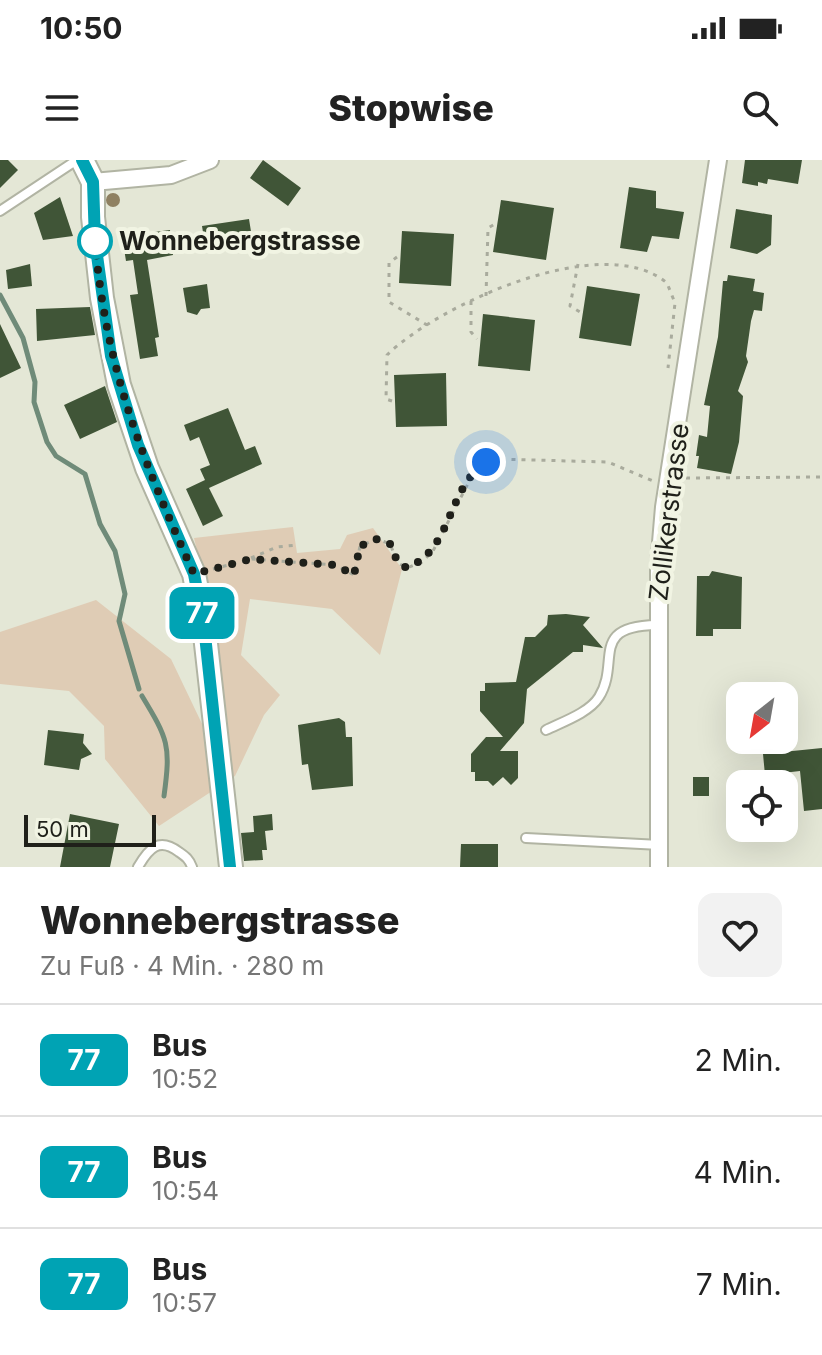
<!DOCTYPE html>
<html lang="de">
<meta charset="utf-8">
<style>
:root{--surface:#fff;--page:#f2f2f2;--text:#222;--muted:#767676;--line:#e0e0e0}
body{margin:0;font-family:Inter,sans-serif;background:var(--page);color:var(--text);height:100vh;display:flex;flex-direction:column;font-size:30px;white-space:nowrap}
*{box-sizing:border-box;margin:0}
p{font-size:26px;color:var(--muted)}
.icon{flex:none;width:44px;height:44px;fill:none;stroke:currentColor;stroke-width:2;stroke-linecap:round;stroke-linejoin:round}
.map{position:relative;height:707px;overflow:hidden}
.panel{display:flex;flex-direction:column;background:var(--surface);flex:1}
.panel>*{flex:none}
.badge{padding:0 16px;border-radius:12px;font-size:28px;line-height:52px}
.needle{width:52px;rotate:211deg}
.fabs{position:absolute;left:726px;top:522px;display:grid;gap:16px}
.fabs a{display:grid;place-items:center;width:72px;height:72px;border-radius:16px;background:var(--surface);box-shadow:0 8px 32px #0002;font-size:40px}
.scale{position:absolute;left:24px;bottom:20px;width:132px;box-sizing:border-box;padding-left:8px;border:4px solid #1f201a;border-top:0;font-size:22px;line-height:28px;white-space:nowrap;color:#1f201a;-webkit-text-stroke:6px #f1f4e3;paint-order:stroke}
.you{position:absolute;width:40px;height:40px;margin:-20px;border:6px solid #fff;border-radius:50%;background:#1a73e8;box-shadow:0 0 0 12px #1a73e833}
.map>.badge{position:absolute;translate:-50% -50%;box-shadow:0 0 0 4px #fff}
.round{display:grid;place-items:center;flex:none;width:84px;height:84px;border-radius:16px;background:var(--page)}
.overview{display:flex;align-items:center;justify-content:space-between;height:136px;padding:0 40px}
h1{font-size:38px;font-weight:800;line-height:60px}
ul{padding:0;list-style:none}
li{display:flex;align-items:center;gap:24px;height:112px;padding:0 40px;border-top:2px solid var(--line)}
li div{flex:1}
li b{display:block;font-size:30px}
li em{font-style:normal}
li .badge{min-width:88px;font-weight:700;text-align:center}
.status{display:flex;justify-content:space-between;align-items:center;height:56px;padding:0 40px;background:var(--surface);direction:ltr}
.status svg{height:22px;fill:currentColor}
header{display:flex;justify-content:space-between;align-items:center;height:104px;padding:0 40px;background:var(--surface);font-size:36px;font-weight:800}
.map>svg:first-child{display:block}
.green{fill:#dfccb5}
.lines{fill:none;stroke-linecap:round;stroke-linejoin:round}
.stream{stroke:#6f8b79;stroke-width:5}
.building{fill:#405537}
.lane-casing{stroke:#b1b4a3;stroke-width:12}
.street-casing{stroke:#b1b4a3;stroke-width:20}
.secondary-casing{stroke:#b1b4a3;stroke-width:26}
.path{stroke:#a9ab9d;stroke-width:3;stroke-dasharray:4 6;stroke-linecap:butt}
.lane{stroke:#fff;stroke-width:8}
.street{stroke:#fff;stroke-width:16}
.secondary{stroke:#fff;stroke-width:22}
.tree{fill:#8f8162}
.line-casing{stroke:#fff;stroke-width:18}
.line{stroke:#00a3b4;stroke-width:12}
.walk{stroke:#1f201a;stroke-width:8;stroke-dasharray:0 14.4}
.stop-dot{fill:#fff;stroke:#00a3b4;stroke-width:4}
.labels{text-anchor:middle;stroke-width:8;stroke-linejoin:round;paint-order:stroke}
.stop-label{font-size:26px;font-weight:bold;fill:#1f201a;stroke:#f1f4e3;text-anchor:start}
.street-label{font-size:26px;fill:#1f201a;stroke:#f1f4e3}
</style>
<div class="status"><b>10:50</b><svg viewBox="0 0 49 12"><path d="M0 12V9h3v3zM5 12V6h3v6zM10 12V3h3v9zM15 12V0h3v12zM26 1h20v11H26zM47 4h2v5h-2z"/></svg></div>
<header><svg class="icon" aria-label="menu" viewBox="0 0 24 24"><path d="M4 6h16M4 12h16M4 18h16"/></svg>Stopwise<svg class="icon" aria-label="search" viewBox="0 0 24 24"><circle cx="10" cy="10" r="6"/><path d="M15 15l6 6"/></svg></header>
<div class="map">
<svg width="822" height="707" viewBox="0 0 822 707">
<rect width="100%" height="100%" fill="#e4e7d6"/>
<path class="green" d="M293,367L297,393L340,389L347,375L373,368L402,409L380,495L332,449L250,439L241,495L280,535L264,555L235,616L159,666L105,599L104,566L69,531L0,524V472L96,440L171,499L226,614L215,466L194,378Z"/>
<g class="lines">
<path class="stream" d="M0,135L23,178L35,222L34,242L47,282L56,296L85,314L100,364L115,391L125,434L119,461L139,529
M142,536C168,579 171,585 164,636"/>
</g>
<path class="building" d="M0,0H8L18,10L0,28Z
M263,0L301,28L288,46L250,18Z
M745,0H802L798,24L768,19L767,24L758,22V26L742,23Z
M629,27L656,31V48L684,52L679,79L652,76L647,92L620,88Z
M60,37L73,76L43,80L34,53Z
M501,40L554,48L546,100L493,92Z
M736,49L772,55L771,85L757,94L730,88Z
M249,59L253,84L206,91L202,66Z
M170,70L173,95L147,100L159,177L155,178L158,196L140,199L130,135L138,134L133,100L126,101L122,76Z
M402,71L454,74L451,126L399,123Z
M30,104L32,126L8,129L6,110Z
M728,115L755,119L753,131L764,133L762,151L754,150L751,161L746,196L748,202L738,231L743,236L739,282L731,314L697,308L699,296H696L699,275L707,277L710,246L704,245L718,177L723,121H727Z
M207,124L210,148L201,149L197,155L187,152L183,128Z
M587,126L640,134L631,186L579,178Z
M90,147L95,175L37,181L36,149Z
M483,154L535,160L530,211L478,206Z
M0,164L21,208L0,218Z
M446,213L447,266L396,267L394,215Z
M105,226L117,262L80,279L64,245Z
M228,248L245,290L255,286L262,304L209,328L223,356L203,366L186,329L205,320L200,309L210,305L199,277L190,281L184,265Z
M712,411L742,417L741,469H713V476H696L697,416H709Z
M566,454L590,457L583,465L603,488L583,485V492H573L527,529L524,563L500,591H518V618L511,625L503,617L493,626L488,621H475V612H471V594L486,577H503L480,551V531H485V523L516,522L525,477H535L547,465L548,455Z
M339,558L345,562L346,577H352L353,626L312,630L308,604L302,605L298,565Z
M48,570L84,574L83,583L92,594L81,599L79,610L44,605Z
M822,588V649L804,651L800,611L765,615L763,594Z
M693,617H709V636H693Z
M70,654L119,664L110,707H60Z
M272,654L273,670L265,671L267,690H262L263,700L244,701L241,673L254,672L253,656Z
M461,684H498V707H460Z"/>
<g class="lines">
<defs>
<path id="lane" d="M0,51L77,0
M546,570C562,562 589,553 599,537C621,502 588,466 657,465
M526,678L660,685
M138,707C149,688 159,677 179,692C186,697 189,699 192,707"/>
<path id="street" d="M93,22L171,15L210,0
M659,707V406L664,347L718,0"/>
<path id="secondary" d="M82,0L93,22V57L102,138L119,225L147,308L194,414L204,466L231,707"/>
</defs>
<use href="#lane" class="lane-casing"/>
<use href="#street" class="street-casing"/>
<use href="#secondary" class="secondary-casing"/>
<path class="path" d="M397,97L389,103V142L427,165
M578,104L570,146L580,152
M486,136L488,68L495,64
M471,141V172L477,179
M392,241L386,239L387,195C438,145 603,69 667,123L675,143L668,208
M686,318L822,317
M251,398L277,387L297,385
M213,409L251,399L335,405L354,415L360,386L377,379L390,384L398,403L407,408L422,402L433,391L472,316L480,306L494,299L608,302L653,321"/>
<use href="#lane" class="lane"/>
<use href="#street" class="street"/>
<use href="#secondary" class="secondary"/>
</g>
<circle class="tree" cx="113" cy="40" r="7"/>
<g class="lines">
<defs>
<path id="line" d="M82,0L93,22L95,81L111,196L138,285L194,414L204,466L230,707"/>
</defs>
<use href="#line" class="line-casing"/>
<use href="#line" class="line"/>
<path class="walk" d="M95,81C106,210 142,299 194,414L251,399L335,405L354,415L360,386L377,379L390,384L398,403L407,408C453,389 447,328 486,302"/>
</g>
<circle class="stop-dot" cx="95" cy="81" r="16"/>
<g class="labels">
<g class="stop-label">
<text x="119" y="90">Wonnebergstrasse</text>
</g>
<g class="street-label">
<text transform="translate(669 352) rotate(-83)" y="9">Zollikerstrasse</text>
</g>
</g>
</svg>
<div class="fabs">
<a><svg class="needle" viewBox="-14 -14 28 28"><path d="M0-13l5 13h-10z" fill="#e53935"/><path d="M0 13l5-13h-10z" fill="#767676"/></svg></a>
<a><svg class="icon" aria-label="locate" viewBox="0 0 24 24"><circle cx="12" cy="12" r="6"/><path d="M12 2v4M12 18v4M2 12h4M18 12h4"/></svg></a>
</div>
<div class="scale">50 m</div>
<div class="you" style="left:486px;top:302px"></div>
<b class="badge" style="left:202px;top:453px;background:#00a3b4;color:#fff">77</b>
</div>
<section class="panel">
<div class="overview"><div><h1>Wonnebergstrasse</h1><p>Zu Fuß · 4 Min. · 280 m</p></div><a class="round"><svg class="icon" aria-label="heart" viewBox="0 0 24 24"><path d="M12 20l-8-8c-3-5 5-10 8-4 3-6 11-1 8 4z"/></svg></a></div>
<ul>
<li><span class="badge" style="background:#00a3b4;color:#fff">77</span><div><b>Bus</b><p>10:52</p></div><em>2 Min.</em></li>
<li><span class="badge" style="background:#00a3b4;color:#fff">77</span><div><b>Bus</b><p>10:54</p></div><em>4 Min.</em></li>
<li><span class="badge" style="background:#00a3b4;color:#fff">77</span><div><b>Bus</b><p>10:57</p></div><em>7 Min.</em></li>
</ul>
</section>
